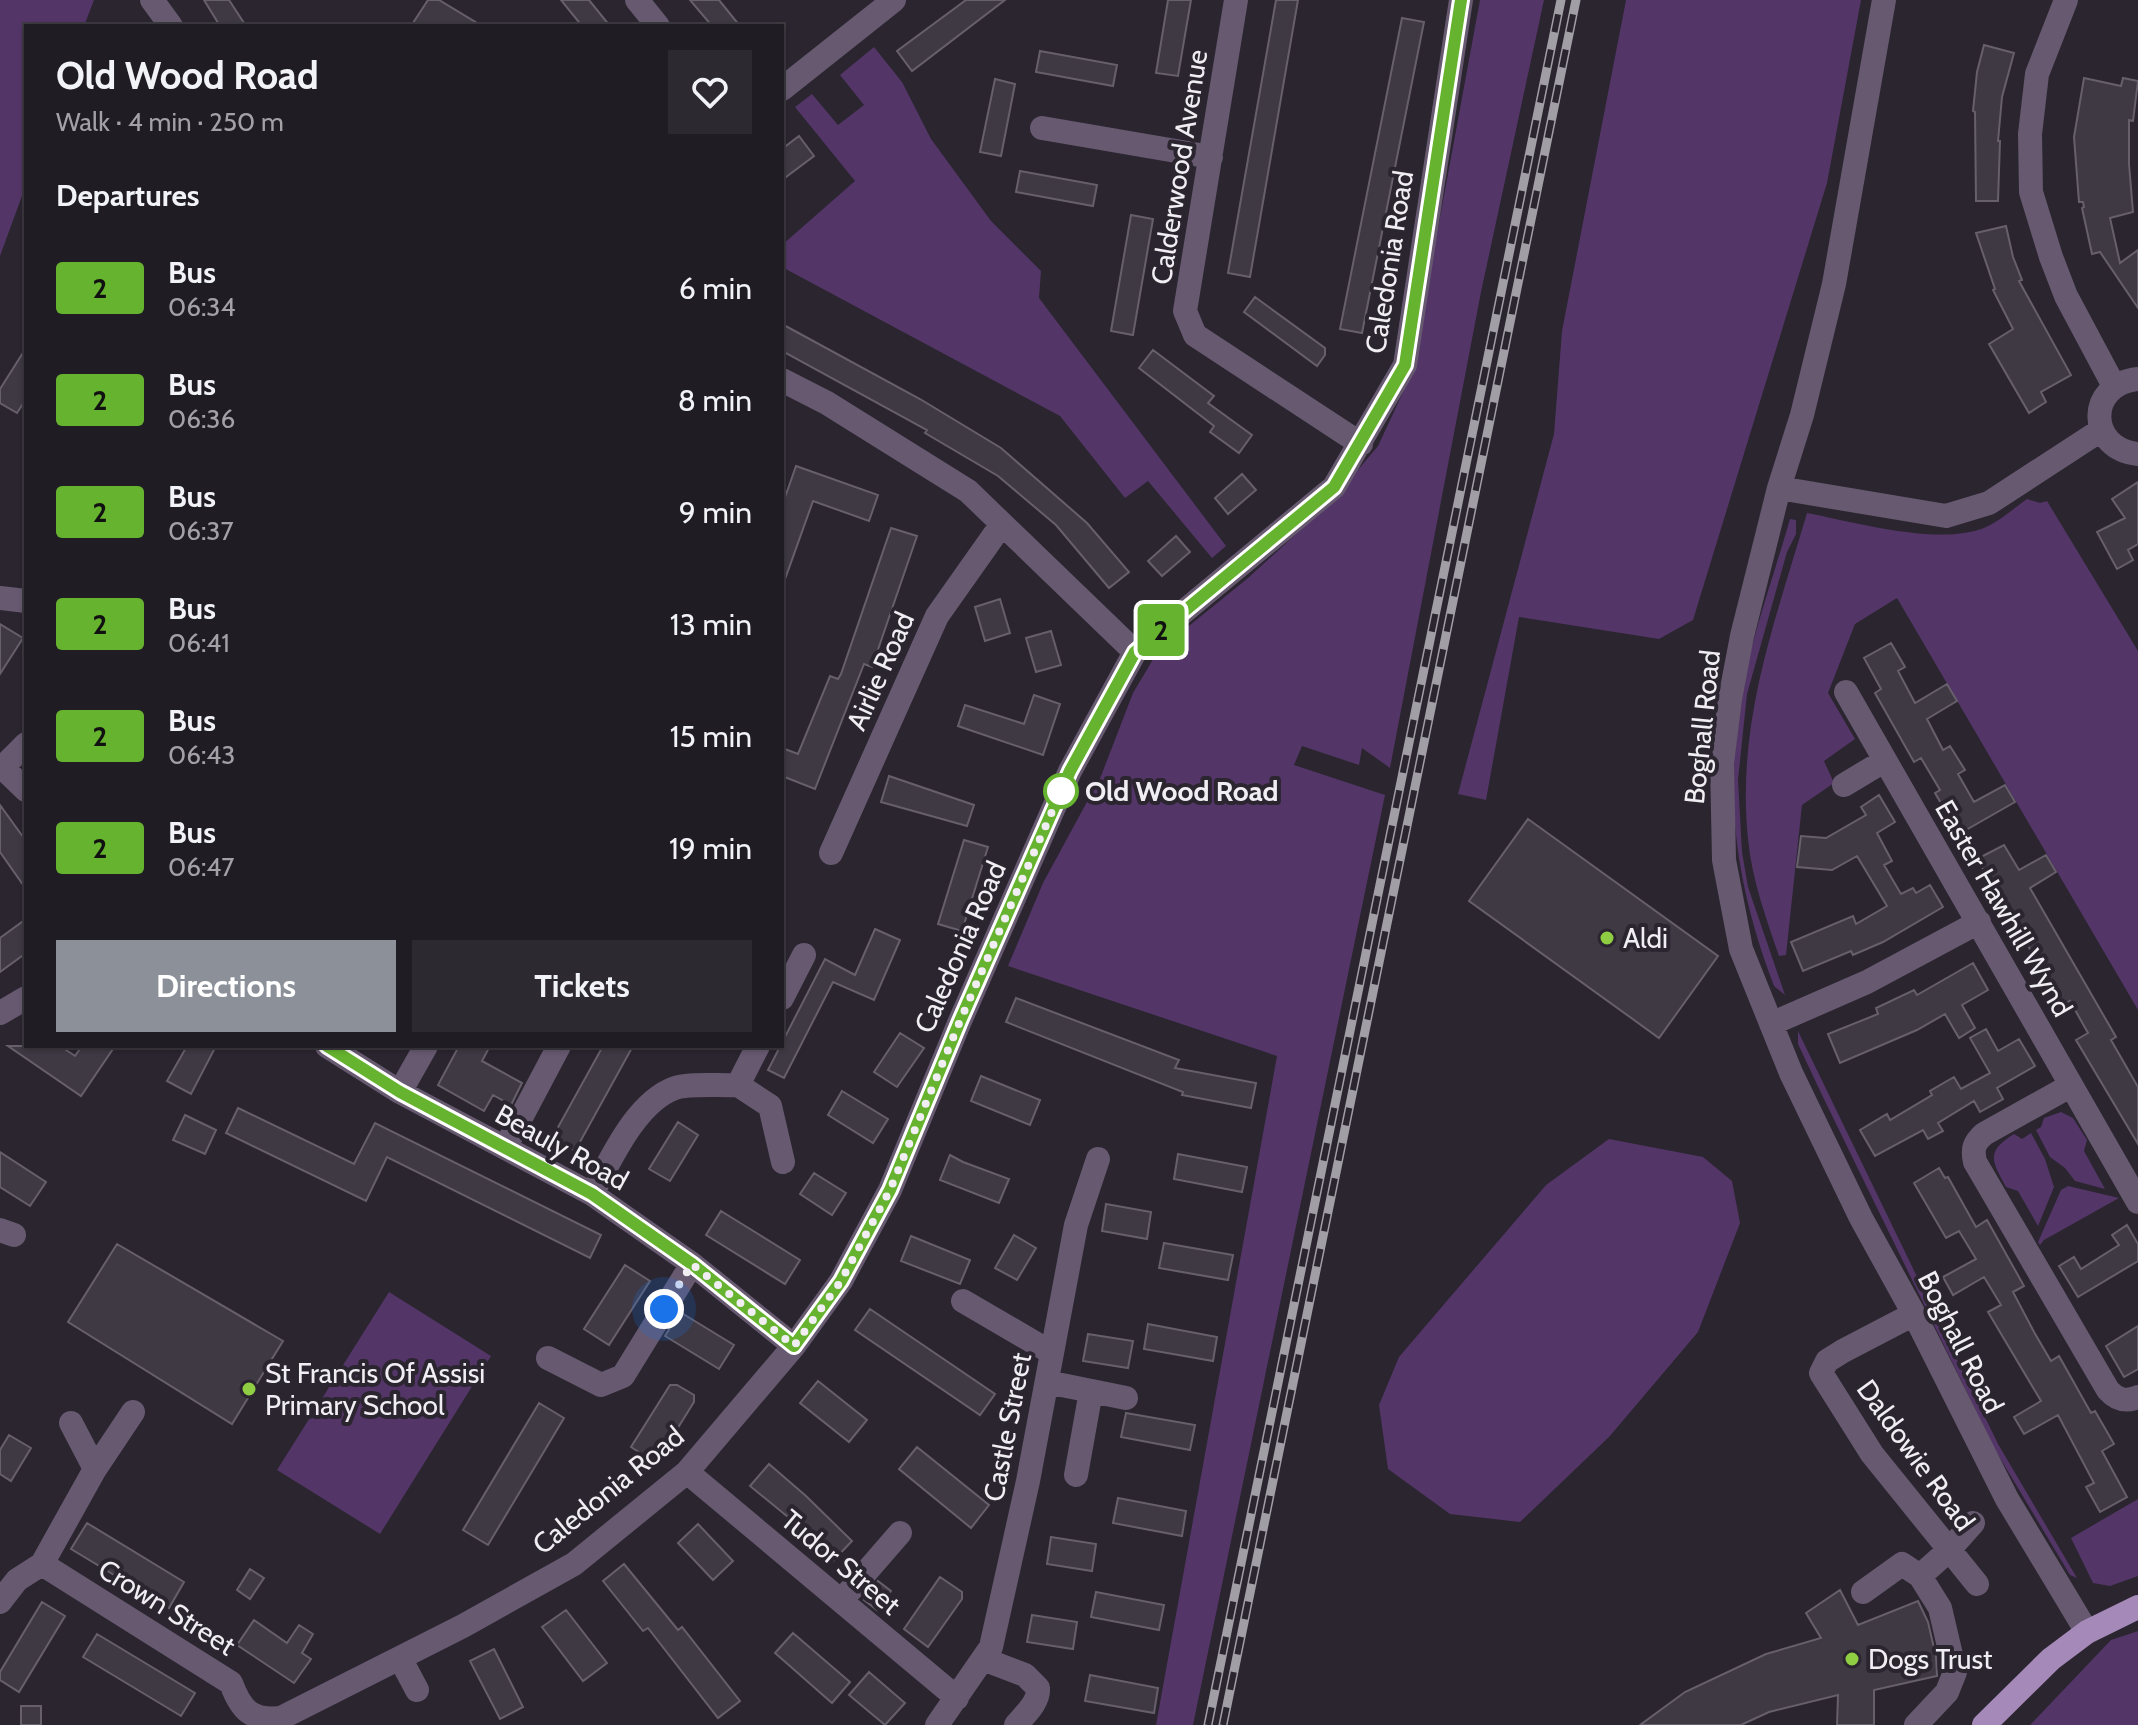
<!DOCTYPE html>
<meta charset="utf-8">
<style>
:root{--surface:#201c23;--page:#2d2930;--text:#f1f3f6;--muted:#a2a1a6;--line:#3d3a41;--accent:#8c9099}
body{margin:0;font-family:Cabin,sans-serif;background:var(--page);color:var(--text);height:100vh;display:flex;flex-direction:column;font-size:30px;white-space:nowrap}
*{box-sizing:border-box;margin:0}
p{font-size:26px;color:var(--muted)}
.icon{flex:none;width:44px;height:44px;fill:none;stroke:currentColor;stroke-width:2;stroke-linecap:round;stroke-linejoin:round}
.map{position:relative;flex:1;overflow:hidden}
.sheet{position:absolute;left:24px;top:24px;width:760px;height:1024px;display:flex;flex-direction:column;background:var(--surface);border-radius:0px;box-shadow:0 2px 6px #0004,0 0 0 2px var(--line)}
.sheet>*{flex:none}
.badge{padding:0 16px;border-radius:6px;font-size:28px;line-height:52px}
.you{position:absolute;width:40px;height:40px;margin:-20px;border:6px solid #fff;border-radius:50%;background:#1a73e8;box-shadow:0 0 0 12px #1a73e833}
.map>.badge{position:absolute;translate:-50% -50%;box-shadow:0 0 0 4px #fff}
h2{padding:0 32px;font-size:30px;line-height:72px}
.round{display:grid;place-items:center;flex:none;width:84px;height:84px;border-radius:0px;background:var(--page)}
.summary{display:flex;align-items:center;justify-content:space-between;height:136px;padding:0 32px}
h1{font-size:38px;font-weight:800;line-height:60px}
.action{display:flex;gap:16px;margin-top:auto;padding:16px 32px}
.action a{flex:1;height:92px;border-radius:0px;background:var(--accent);color:#fff;font-size:32px;font-weight:800;line-height:92px;text-align:center}
.action a+a{background:var(--page);color:var(--text)}
ul{padding:0;list-style:none}
li{display:flex;align-items:center;gap:24px;height:112px;padding:0 32px}
li div{flex:1}
li b{display:block;font-size:30px}
li em{font-style:normal}
li .badge{min-width:88px;font-weight:700;text-align:center}
.map>svg:first-child{display:block}
.green{fill:#533667}
.building{fill:#3f3944;stroke:#67606c;stroke-width:2}
.lines{fill:none;stroke-linecap:round;stroke-linejoin:round}
.minor{stroke:#665970;stroke-width:24}
.major{stroke:#a589b9;stroke-width:24}
.rail-casing{stroke:#a29ea5;stroke-width:9}
.rail{stroke:#2a252f;stroke-width:6;stroke-dasharray:18;stroke-linecap:butt}
.line-casing{stroke:#fff;stroke-width:18}
.line{stroke:#65b32e;stroke-width:12}
.walk{stroke:#f0edf3;stroke-width:8;stroke-dasharray:0 14.4}
.stop-dot{fill:#fff;stroke:#65b32e;stroke-width:4}
.poi-dot{fill:#8fcd42;stroke:#2a252f;stroke-width:3}
.labels{text-anchor:middle;stroke-width:8;stroke-linejoin:round;paint-order:stroke}
.street-label{font-size:28px;fill:#f0edf3;stroke:#2a252f}
.stop-label{font-size:28px;font-weight:bold;fill:#f0edf3;stroke:#2a252f;text-anchor:start}
.poi-label{font-size:28px;fill:#f0edf3;stroke:#2a252f;text-anchor:start}
</style>
<div class="map">
<svg width="2138" height="1725" viewBox="0 0 2138 1725">
<rect width="100%" height="100%" fill="#2a252f"/>
<path class="green" d="M0,0H94L84,26H26V185L0,256Z
M1480,0H1544L1481,292L1390,768L1362,748L1359,765L1302,746L1294,765L1385,795L1193,1725H1156L1277,1056L1008,966L1043,883L1101,776L1133,693L1158,651L1248,578L1330,503L1378,446L1411,375Z
M1626,0H1861L1827,183L1693,620L1659,639L1519,617L1486,800L1458,794L1554,434L1562,331Z
M874,47L902,82L931,139L991,221L1041,271L1039,298L1226,546L1212,558L1148,481L1125,498L1060,416L782,267V245L855,181L795,107L812,94L838,125L864,105L840,75Z
M2027,499L2040,503L2047,501L2138,651V1010L1897,598L1855,624L1828,693L1855,739L1824,761L1834,783L1802,805L1786,955L1779,956C1766,918 1752,880 1748,839C1736,722 1775,622 1807,513C1855,522 1941,547 1986,527C2000,521 2014,508 2027,499Z
M1790,519L1796,520V534L1787,552L1747,694L1738,780L1742,852L1748,887L1785,995L1774,986C1737,889 1722,793 1742,690C1753,632 1774,575 1790,519Z
M1798,1031L1998,1444L2077,1578L2070,1575L1994,1448L1822,1095L1798,1044Z
M2061,1112L2073,1118L2087,1140L2084,1151L2105,1189L2075,1181L2065,1168L2050,1157L2036,1130L2041,1127L2044,1118Z
M2031,1133L2045,1159L2054,1187L2038,1226L2018,1191L2006,1187C1992,1161 1985,1152 2014,1134L2022,1139Z
M1609,1139L1703,1157L1732,1181L1740,1223L1698,1332L1609,1437L1520,1522L1450,1514L1388,1469L1379,1405L1399,1357L1546,1185Z
M2068,1186L2119,1198L2044,1240L2040,1245L2038,1242L2061,1190Z
M389,1292L491,1356L380,1534L277,1470Z
M2138,1499V1576L2110,1586L2093,1583L2071,1538Z
M2138,1631V1725H2030L2111,1640Z"/>
<path class="building" d="M204,0H229L246,26H220Z
M428,0H439L482,26H411Z
M561,0H589L610,26H582Z
M690,0H719L740,26H712Z
M966,0H1005L912,71L897,51Z
M1168,0H1191L1178,76L1156,73Z
M1276,0H1298L1250,277L1228,273Z
M1402,18L1424,22L1362,333L1340,329Z
M1984,45L2014,53L2002,97L1998,141H2000L1998,201H1976L1975,112L1973,111L1977,72Z
M1040,51L1117,65L1113,86L1036,72Z
M2084,78L2121,86L2123,78L2138,81L2133,121L2129,120V164L2133,212L2110,218L2120,263L2138,250V308L2100,252L2092,254L2082,208L2084,207L2083,202H2079L2074,137Z
M995,79L1015,84L1001,156L980,152Z
M799,136L814,156L782,180V149Z
M1020,171L1097,185L1093,206L1016,192Z
M1131,215L1153,219L1133,335L1111,331Z
M2006,226L2013,257L2022,280L2019,281L2071,375L2041,392L2046,402L2029,413L1989,344L2013,329L1993,290L1995,289L1976,233Z
M1255,297L1325,348V355L1317,366L1244,312Z
M782,324L920,399L1001,448L1087,523L1129,572L1109,588L1056,525L998,476L925,433L927,430L782,351Z
M26,348V399L17,413L0,403V389Z
M1153,350L1214,396L1208,403L1252,435L1239,453L1210,432L1214,426L1139,368Z
M796,466L878,495L869,521L813,501L784,582L782,581V506Z
M1242,474L1256,490L1228,514L1215,498Z
M2138,482V544L2128,550L2133,560L2117,569L2097,532L2125,518L2112,499Z
M891,528L917,536L872,667L864,664L815,789L782,776V748L798,754L830,676L838,679L841,674Z
M1176,536L1190,552L1162,576L1148,561Z
M1000,599L1010,633L985,641L975,607Z
M0,624L23,638L0,674Z
M1051,631L1061,665L1036,672L1026,638Z
M1891,643L1905,667L1898,671L1915,703L1947,684L1957,701L1927,719L1943,750L1950,746L1965,770L1958,774L1974,802L2005,785L2015,802L1959,834L1935,793L1940,790L1921,758L1914,762L1875,693L1881,689L1864,658Z
M1034,695L1060,704L1043,755L958,726L965,705L1024,724Z
M889,776L974,805L967,826L881,802Z
M1879,795L1895,822L1877,833L1892,861L1884,865L1901,894L1913,888L1916,893L1930,885L1943,907L1883,942L1853,955L1851,951L1803,971L1791,942L1853,916L1856,924L1887,906L1857,856L1832,870L1797,867L1801,836L1826,838L1866,815L1861,807Z
M0,805L26,841V889L0,852Z
M1528,819L1718,956L1659,1038L1469,901Z
M964,840L988,847L962,931L938,924Z
M2004,845L2019,870L2046,855L2056,872L2030,888L2116,1037L2111,1040L2138,1087V1144L2076,1040L2088,1033L2070,1001L2058,1008L2049,993L2054,990L1977,859Z
M26,919V953L0,972V938Z
M875,929L900,940L874,1000L833,982L784,1078L768,1070L825,959L855,975Z
M1973,963L1988,990L1962,1005L1975,1028L1959,1038L1945,1014L1917,1030L1840,1063L1828,1034L1878,1014L1876,1008L1914,990L1917,995Z
M1016,998L1179,1060L1175,1068L1256,1083L1251,1108L1182,1095L1183,1092L1006,1022Z
M1986,1029L1998,1051L2019,1039L2035,1066L1997,1088L2003,1099L1980,1112L1974,1101L1938,1123L1943,1131L1928,1139L1923,1130L1875,1156L1860,1130L1887,1114L1890,1120L1932,1095L1930,1091L1954,1077L1961,1089L1990,1073L1970,1038Z
M900,1033L924,1048L897,1087L874,1072Z
M8,1046H60L75,1056L82,1046H115L81,1096Z
M187,1046H216L191,1094L167,1081Z
M459,1046H490L482,1061L522,1083L511,1105L493,1095L484,1111L438,1085Z
M603,1046H633L575,1151L552,1138Z
M981,1076L1040,1100L1030,1125L971,1101Z
M842,1091L888,1119L873,1143L828,1115Z
M238,1108L354,1164L375,1123L601,1235L590,1258L387,1157L366,1201L226,1133Z
M185,1115L216,1130L205,1154L173,1140Z
M678,1122L698,1135L670,1181L649,1169Z
M0,1152L46,1182L30,1206L0,1187Z
M1178,1154L1247,1167L1242,1192L1174,1179Z
M950,1155L963,1162L1009,1179L999,1203L940,1180Z
M1939,1168L1945,1178L1948,1177L1976,1227L1987,1220L2024,1286L2013,1292L2034,1332L2051,1361L2059,1356L2091,1413L2095,1411L2114,1444L2102,1451L2127,1497L2100,1512L2086,1487L2094,1483L2058,1415L2024,1434L2014,1417L2041,1401L1988,1312L2001,1305L1984,1277L1953,1295L1943,1277L1976,1259L1959,1231L1946,1238L1914,1183Z
M814,1173L846,1193L832,1215L800,1194Z
M1106,1204L1151,1212L1147,1239L1102,1231Z
M721,1211L800,1260L785,1284L706,1235Z
M2127,1225L2138,1244V1261L2078,1297L2059,1266L2074,1257L2081,1269L2119,1245L2112,1235Z
M1014,1235L1036,1248L1017,1280L995,1268Z
M911,1236L970,1260L960,1284L901,1261Z
M1164,1243L1233,1255L1228,1280L1159,1268Z
M117,1244L283,1341L232,1424L68,1322Z
M625,1265L650,1281L609,1345L584,1329Z
M870,1309L995,1394L980,1415L855,1330Z
M680,1312L734,1345L719,1369L665,1336Z
M1148,1324L1217,1337L1213,1361L1144,1349Z
M2138,1326V1369L2124,1377L2106,1346Z
M1088,1334L1133,1341L1128,1368L1083,1361Z
M818,1381L867,1420L849,1442L800,1403Z
M670,1385H677L694,1395V1402L656,1463L631,1447Z
M539,1403L564,1418L488,1545L463,1530Z
M1126,1413L1195,1425L1190,1450L1121,1437Z
M9,1435L31,1448L11,1481L0,1474V1450Z
M917,1447L989,1505L971,1528L899,1469Z
M769,1464L806,1496L852,1541L833,1561L788,1517L750,1486Z
M1118,1498L1186,1511L1182,1536L1113,1523Z
M87,1523L184,1582L169,1608L71,1549Z
M698,1524L733,1561L713,1580L678,1543Z
M1051,1537L1096,1544L1092,1571L1047,1564Z
M624,1564L678,1630L682,1627L740,1701L718,1718L648,1628L643,1631L603,1581Z
M250,1569L264,1578L250,1599L237,1590Z
M940,1577L962,1592V1599L928,1647L904,1629Z
M878,1581L891,1591L877,1610L864,1600Z
M1840,1590L1858,1625L1918,1601L1928,1622L1936,1657L1937,1676L1874,1690V1725H1837L1838,1695L1769,1712L1741,1725H1640L1685,1692L1766,1654L1821,1638L1806,1613Z
M1096,1592L1164,1605L1159,1630L1091,1617Z
M42,1602L65,1616L19,1692L0,1680V1672Z
M566,1610L607,1663L583,1681L542,1627Z
M1032,1615L1077,1622L1073,1649L1027,1642Z
M254,1620L287,1643L299,1625L313,1634L302,1653L311,1659L294,1683L237,1645Z
M793,1633L850,1682L832,1703L775,1653Z
M97,1634L195,1693L181,1716L83,1657Z
M494,1649L523,1707L500,1719L470,1661Z
M869,1672L905,1703L885,1725L849,1695Z
M1090,1675L1158,1688L1154,1713L1085,1701Z
M21,1706H41V1725H21Z"/>
<g class="lines">
<path class="minor" d="M152,0L171,26
M637,0L658,26
M1236,0L1185,311L1195,335L1361,444
M1884,0L1834,284L1802,415L1779,488L1742,636L1730,699L1722,763L1724,860L1741,949L1791,1073L1861,1218L1914,1314L2007,1499L2087,1632
M2066,0L2037,74L2030,134L2031,192L2051,257L2066,296L2114,386
M782,89L894,0
M1042,128L1211,157
M2138,379C2086,384 2087,449 2138,454
M782,380L827,403L968,491L1135,652
M1779,488L1946,516L1989,503L2101,430
M0,598L26,601
M1846,692L2138,1202
M3,768L26,790
M0,770L26,744
M1844,785L1884,761
M831,853L937,616L1002,524
M782,998L804,955
M0,1013L26,998
M1771,1024L1867,982L1979,922
M327,1046L400,1092L592,1194L692,1264L794,1346
M738,1085L770,1106L783,1162
M2070,1086L1984,1134C1974,1143 1972,1149 1975,1162L2108,1390C2117,1400 2126,1402 2138,1397
M400,1092L426,1046
M505,1148L559,1046
M592,1194C611,1159 636,1102 675,1088C689,1083 722,1086 738,1085L758,1046
M0,1230L14,1235
M963,1301L1052,1353
M1914,1314L1843,1351L1827,1361L1821,1373L1872,1454L1977,1584
M548,1358L601,1385L623,1376L692,1264
M1047,1382L1126,1398
M95,1469L133,1412
M687,1472L957,1698
M1076,1475L1091,1391
M42,1564L231,1683C241,1710 251,1721 281,1718L463,1626L574,1564L687,1472L794,1346L841,1281L890,1190L960,1021L1070,771L1135,652L1334,487L1405,365L1461,0
M1863,1592L1902,1564L1920,1576
M841,1601L900,1533
M0,1602L17,1580L42,1564L95,1469L71,1423
M400,1658L417,1690
M983,1659L1025,1675L1038,1688C1039,1703 1024,1715 1016,1725
M937,1725L991,1647L1028,1481L1076,1225L1098,1159
M1916,1725L1947,1692L1955,1672L1940,1608L1920,1576L1948,1551L1973,1523"/>
<path class="major" d="M1984,1725L2051,1659L2087,1632L2138,1607"/>
<defs>
<path id="rail" d="M1208,1725L1561,0
M1223,1725L1576,0"/>
</defs>
<use href="#rail" class="rail-casing"/>
<use href="#rail" class="rail"/>
</g>
<g class="lines">
<defs>
<path id="line" d="M327,1046L400,1092L592,1194L692,1264L794,1346L841,1281L890,1190L960,1021L1070,771L1135,652L1334,487L1405,365L1461,0"/>
</defs>
<use href="#line" class="line-casing"/>
<use href="#line" class="line"/>
<path class="walk" d="M664,1309L692,1264L794,1346L841,1281L890,1190L960,1021L1061,791"/>
</g>
<circle class="stop-dot" cx="1061" cy="791" r="16"/>
<g class="poi-dot">
<circle cx="1607" cy="938" r="8"/>
<circle cx="249" cy="1389" r="8"/>
<circle cx="1852" cy="1659" r="8"/>
</g>
<g class="labels">
<g class="street-label">
<text transform="translate(1179 167) rotate(-81)" y="10">Calderwood Avenue</text>
<text transform="translate(1389 262) rotate(-81)" y="10">Caledonia Road</text>
<text transform="translate(880 671) rotate(-66)" y="10">Airlie Road</text>
<text transform="translate(1702 727) rotate(-84)" y="10">Boghall Road</text>
<text transform="translate(2004 908) rotate(60)" y="10">Easter Hawhill Wynd</text>
<text transform="translate(960 947) rotate(-66)" y="10">Caledonia Road</text>
<text transform="translate(562 1147) rotate(29)" y="10">Beauly Road</text>
<text transform="translate(1961 1342) rotate(63)" y="10">Boghall Road</text>
<text transform="translate(1007 1427) rotate(-79)" y="10">Castle Street</text>
<text transform="translate(1916 1455) rotate(54)" y="10">Daldowie Road</text>
<text transform="translate(608 1490) rotate(-39)" y="10">Caledonia Road</text>
<text transform="translate(841 1562) rotate(40)" y="10">Tudor Street</text>
<text transform="translate(167 1607) rotate(32)" y="10">Crown Street</text>
</g>
<g class="stop-label">
<text x="1085" y="801">Old Wood Road</text>
</g>
<g class="poi-label">
<text x="1623" y="948">Aldi</text>
<text x="265" y="1383">St Francis Of Assisi<tspan x="265" dy="32">Primary School</tspan></text>
<text x="1868" y="1669">Dogs Trust</text>
</g>
</g>
</svg>
<div class="you" style="left:664px;top:1309px"></div>
<b class="badge" style="left:1161px;top:630px;background:#65b32e;color:#111">2</b>
<section class="sheet">
<div class="summary"><div><h1>Old Wood Road</h1><p>Walk · 4 min · 250 m</p></div><a class="round"><svg class="icon" aria-label="heart" viewBox="0 0 24 24"><path d="M12 20l-8-8c-3-5 5-10 8-4 3-6 11-1 8 4z"/></svg></a></div>
<h2>Departures</h2>
<ul>
<li><span class="badge" style="background:#65b32e;color:#111">2</span><div><b>Bus</b><p>06:34</p></div><em>6 min</em></li>
<li><span class="badge" style="background:#65b32e;color:#111">2</span><div><b>Bus</b><p>06:36</p></div><em>8 min</em></li>
<li><span class="badge" style="background:#65b32e;color:#111">2</span><div><b>Bus</b><p>06:37</p></div><em>9 min</em></li>
<li><span class="badge" style="background:#65b32e;color:#111">2</span><div><b>Bus</b><p>06:41</p></div><em>13 min</em></li>
<li><span class="badge" style="background:#65b32e;color:#111">2</span><div><b>Bus</b><p>06:43</p></div><em>15 min</em></li>
<li><span class="badge" style="background:#65b32e;color:#111">2</span><div><b>Bus</b><p>06:47</p></div><em>19 min</em></li>
</ul>
<div class="action"><a>Directions</a><a>Tickets</a></div>
</section>
</div>
